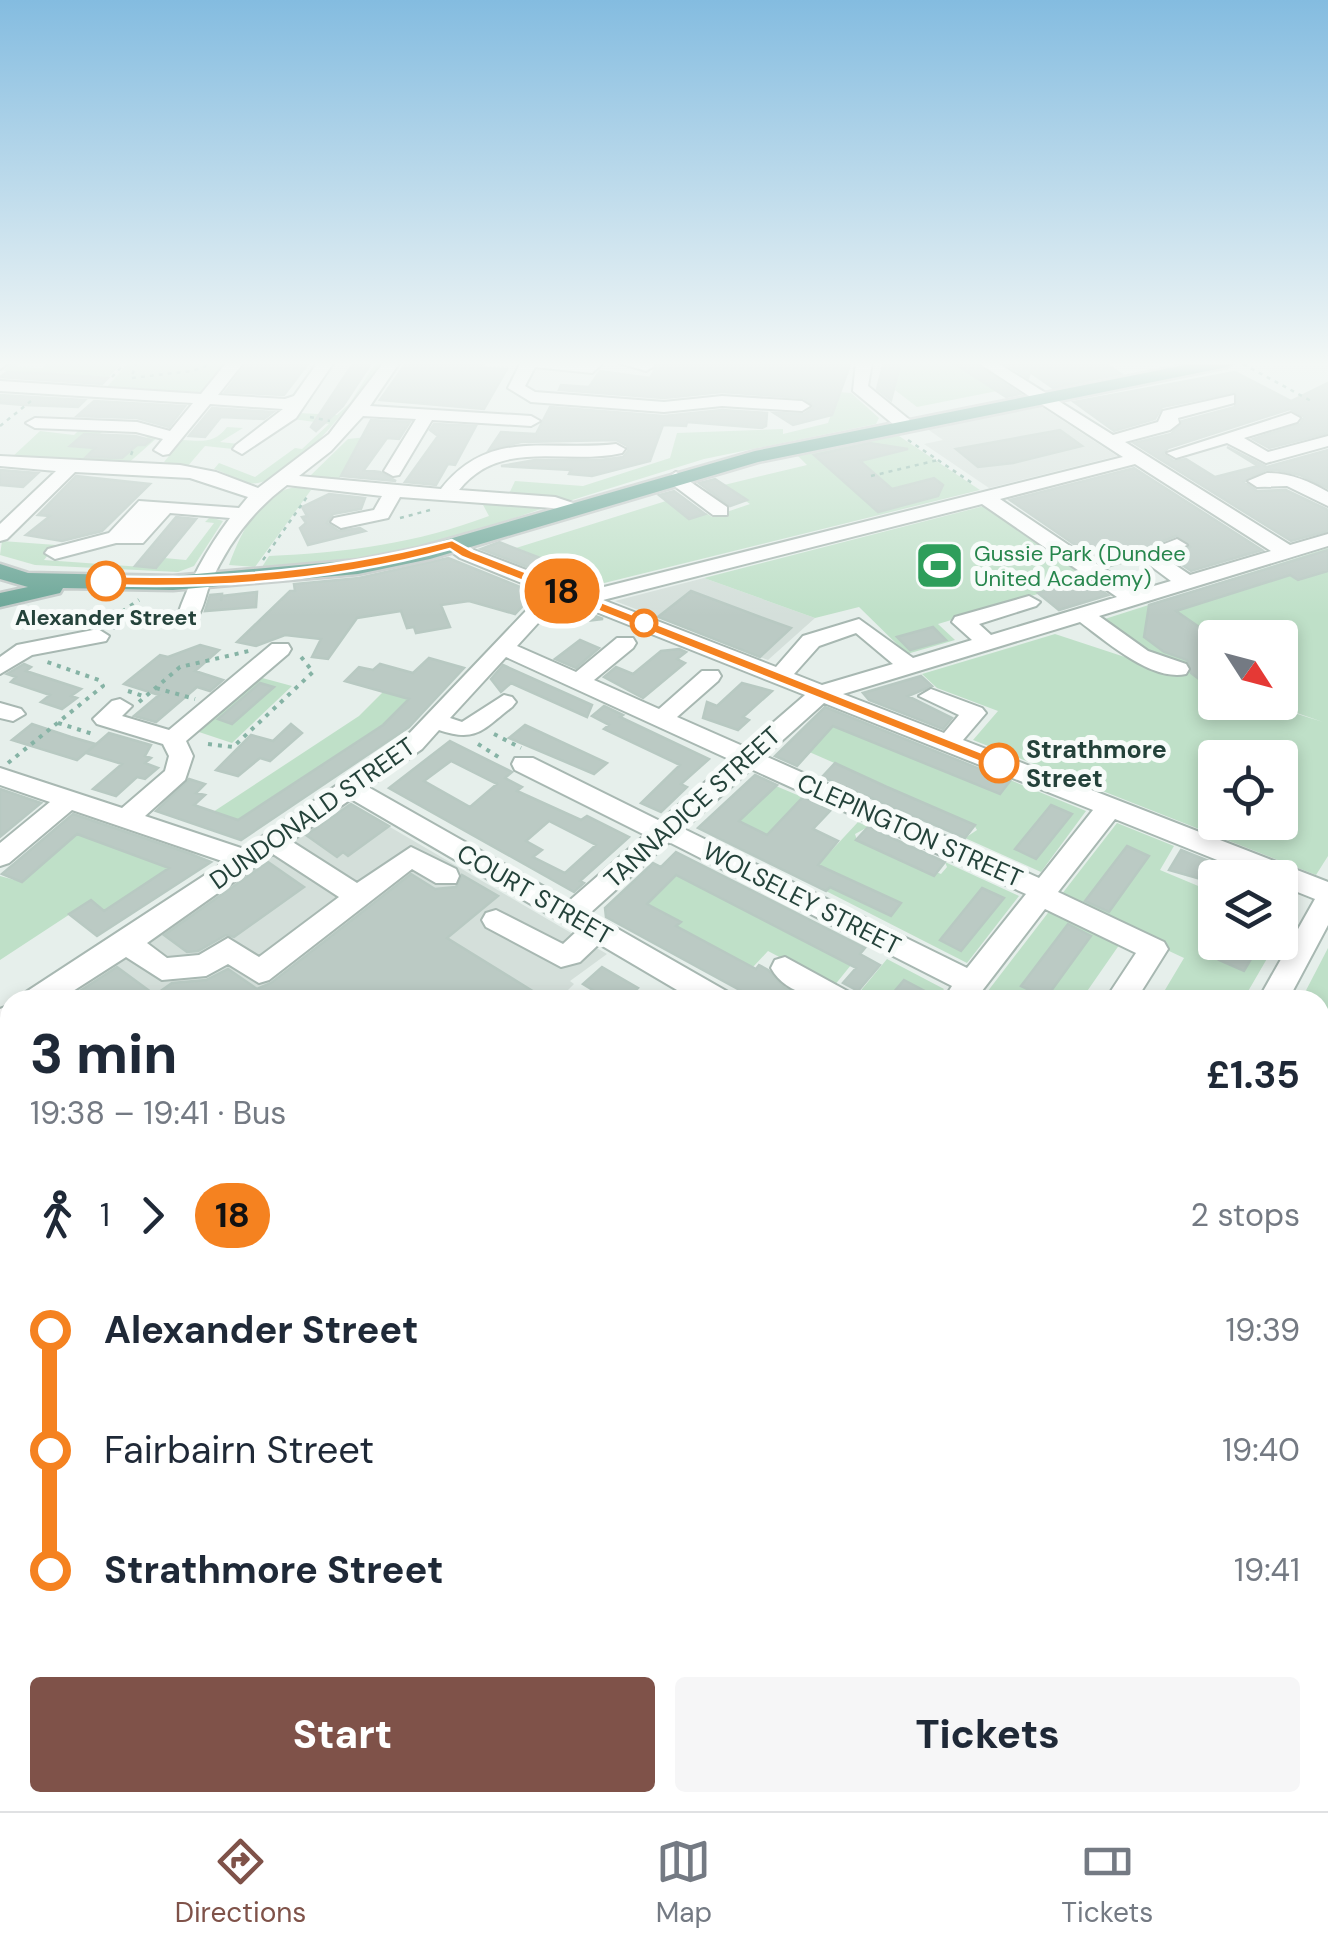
<!DOCTYPE html>
<meta charset="utf-8">
<style>
:root{--surface:#fff;--page:#f6f6f7;--text:#1f2937;--muted:#747a83;--line:#e0e1e3;--accent:#7f5249}
body{margin:0;font-family:"DM Sans",sans-serif;background:var(--page);color:var(--text);height:100vh;display:flex;flex-direction:column;font-size:38px;white-space:nowrap}
*{box-sizing:border-box;margin:0}
p{font-size:32px;color:var(--muted)}
.icon{flex:none;width:55px;height:55px;fill:none;stroke:currentColor;stroke-width:2;stroke-linecap:round;stroke-linejoin:round}
.map{position:relative;flex:1;overflow:hidden}
.drawer{position:absolute;left:0px;top:990px;width:1330px;height:822px;display:flex;flex-direction:column;background:var(--surface);border-radius:30px 30px 0 0;box-shadow:0 5px 15px #0003}
.drawer>*{flex:none}
.badge{padding:0 20px;border-radius:32px;font-size:35px;line-height:65px}
.needle{width:65px;rotate:126deg}
.tools{position:absolute;left:1198px;top:620px;display:grid;gap:20px}
.tools a{display:grid;place-items:center;width:100px;height:100px;border-radius:10px;background:var(--surface);box-shadow:0 5px 15px #0003;font-size:50px}
.map>.badge{position:absolute;translate:-50% -50%;box-shadow:0 0 0 5px #fff}
.legs{display:flex;align-items:center;gap:15px;height:110px;padding:0 30px;font-size:32px}
.legs p{margin-inline-start:auto}
.summary{display:flex;align-items:center;justify-content:space-between;height:170px;padding:0 30px}
h1{font-size:55px;font-weight:800;line-height:75px}
.action{display:flex;gap:20px;margin-top:auto;padding:20px 30px}
.action a{flex:1;height:115px;border-radius:10px;background:var(--accent);color:#fff;font-size:40px;font-weight:800;line-height:115px;text-align:center}
.action a+a{background:var(--page);color:var(--text)}
ul{padding:0 30px;list-style:none}
li{display:flex;align-items:center;gap:35px;height:120px;font-size:38px}
li i{display:grid;place-items:center;width:15px;height:100%;margin:0 12px;background:currentColor}
li i::after{content:'';width:25px;height:25px;margin:-12px;border:8px solid;border-radius:50%;background:var(--surface)}
li p{margin-inline-start:auto}
li:first-child i{background:linear-gradient(#0000 50%,currentColor 0)}
li:last-child i{background:linear-gradient(currentColor 50%,#0000 0)}
.tab-bar{display:flex;justify-content:space-around;align-items:center;height:140px;border-top:2px solid var(--line);background:var(--surface);font-size:28px;color:var(--muted)}
.tab-bar a{display:grid;justify-items:center;gap:5px}
.tab-bar .selected{color:var(--accent)}
.map>svg:first-child{display:block}
.built{fill:#d4dfda}
.green{fill:#bfe0c8;fill-rule:evenodd}
.building{fill:#bbcac4;stroke:#b8c9c2;stroke-width:2.5;fill-rule:evenodd}
.lines{fill:none;stroke-linecap:round;stroke-linejoin:round}
.minor-casing{stroke:#a8b8b2;stroke-width:4}
.major-casing{stroke:#c2cac8;stroke-width:5}
.path-far2{stroke:#86b3a5;stroke-width:2.5;stroke-dasharray:4 5;stroke-linecap:butt}
.path-far1{stroke:#86b3a5;stroke-width:4;stroke-dasharray:4 6;stroke-linecap:butt}
.path{stroke:#86b3a5;stroke-width:5;stroke-dasharray:8 11;stroke-linecap:butt}
.minor{fill:#fff;fill-rule:evenodd}
.major{fill:#6aa596;fill-rule:evenodd}
.line-1{fill:#f58220;stroke:#fff;stroke-width:2.5}
.stop-1-dot{fill:#fff;stroke:#f58220;stroke-width:5}
.labels{text-anchor:middle;stroke-width:10;stroke-linejoin:round;paint-order:stroke}
.far-leisure-label{font-size:22px;fill:#27864d;stroke:#f7fbf9;text-anchor:start}
.far-stop-label{font-size:22px;font-weight:bold;fill:#24423a;stroke:#f7fbf9}
.stop-label{font-size:25px;font-weight:bold;fill:#24423a;stroke:#f7fbf9;text-anchor:start}
.street-label{font-size:25px;fill:#24423a;stroke:#f7fbf9}
</style>
<div class="map">
<svg width="1328" height="1811" viewBox="0 0 1328 1811">
<rect width="100%" height="100%" fill="#e6efeb"/>
<path class="built" d="M1039,405L1117,456L989,488L924,444L943,440L926,428Z
M704,578L815,618L768,660L615,601Z
M349,803L607,954L570,981L574,984L565,993L576,1000H64Z
M10,1038V1330L0,1342V1045Z"/>
<path class="green" d="M11,362H44H21L17,367L42,368L47,362H123L108,378L4,371Z
M129,362H227L200,396L106,388Z
M376,362H382C358,395 299,475 258,483C244,486 228,473 214,469L219,463L255,477L295,448L302,449L329,424L293,419L299,413L337,415L350,403Z
M901,362H952L997,391L917,407L895,390Z
M839,392L851,393L879,418L876,424L704,459L569,501L508,496L515,481L583,486L670,458L677,433L783,429V434L828,423Z
M107,427L99,435L71,446L105,447L111,457L123,458L137,445H145L150,440L145,436L158,437L125,466L11,458L40,431L74,435L81,428Z
M227,427L243,428L220,442L239,444L233,449L205,446L187,467L164,462L182,440C202,441 214,444 227,427Z
M896,434L980,490L580,589L538,572L551,563L516,548L666,501L689,519L706,513L712,517L750,504L724,485L807,465L797,455Z
M367,437L337,482L310,476L348,439Z
M297,487L311,490L255,567L229,565C240,534 260,491 297,487Z
M482,503L544,508L462,536L346,562L262,567L269,556C344,553 418,543 489,516Z
M984,506L1088,579L938,624L955,640L907,654L859,607L815,618L704,578Z
M210,517L223,521L194,566L178,572L35,565L0,555L2,541L56,545L44,560L156,568L164,558L186,560L214,523L205,522Z
M1328,548V856L1316,875L973,740L998,711L937,688L922,674L1055,634L1137,661L1089,624ZM1215,638H1280V702L1268,703L1323,722L1262,703L1215,702V687L1204,683L1215,684ZM1215,758H1280V822H1215Z
M404,671L429,677L388,721L237,820L213,812L359,716Z
M255,676L292,686L232,743L196,731Z
M833,726L999,793L1010,780L1086,811L1041,872L965,838L977,830L974,825L876,799L887,786L807,751Z
M776,786L802,797L777,826L812,857L735,825Z
M858,822L868,827L855,834L857,840L941,874L947,867L945,862L1019,896L967,963L826,891L839,876L818,865Z
M1117,823L1174,846L1160,870L1215,893V942L1276,943L1243,1000H1159L1184,958L1058,899Z
M77,834L169,868L104,911L90,901L0,960V876L22,882Z
M676,875L851,965L834,986L768,951L753,967L676,926L680,922L670,916L665,921L642,908Z
M1054,905L1124,938L1081,1000H981Z
M1328,948V1077L1320,1073V1000H1301Z
M887,959L944,989L936,1000H853Z
M1320,1095L1328,1099V1334L1320,1329Z
M10,1330V1802H1042L1062,1811H0V1343Z
M1320,1373L1328,1378V1811H1317L1323,1793Z"/>
<path class="building" d="M248,362L307,365L284,395L225,392Z
M354,362H372L343,406L316,431L311,427Z
M407,362L484,365L483,368L507,369L484,409L380,400Z
M659,362H851L832,415L793,425L774,413L804,414L814,407L804,398L722,392L664,398L559,390L561,385L589,387L600,371L650,378Z
M884,362H901L891,400L877,389Z
M952,362H973L1020,394L1006,397Z
M1003,362H1103L1121,374L1053,388L1030,372L1028,378Z
M7,372L53,374L108,378L102,384L0,377Z
M1235,372L1291,401L1328,383V433L1269,448L1253,439L1300,424L1304,417L1290,409L1168,448L1163,454L1174,461L1186,459L1215,477L1258,466L1227,447L1267,467L1328,450V488L1300,475L1276,470H1266L1244,482L1257,491L1286,490L1328,510V531L1291,541L1134,443L1171,434L1182,421L1235,407L1236,392L1162,407L1155,419L1114,431L1074,402Z
M0,395L85,400L78,407L24,405L0,403Z
M94,401L185,406L169,427L137,418L77,416Z
M550,407L664,416L722,410L767,413L766,426L762,428L687,422L686,426L663,425L650,461L592,476L569,474L571,470L501,466L535,460H600L623,457L628,451L627,446L616,440L521,442L489,450L501,432L536,434Z
M212,408L273,412L264,419L221,417L205,437L189,436Z
M371,420L410,422L399,439L387,438L364,470L380,472L396,481L341,476Z
M434,424L476,426L455,465L448,464L436,485L405,482L438,436L430,430Z
M1060,430L1082,446L1013,463L978,467L956,449Z
M84,434L135,436L151,440L145,445H137L122,458L86,457L95,448L70,446Z
M869,443L908,449L860,461L892,489L934,478L943,485L938,496L878,512L814,455Z
M1134,468L1262,550L1191,571L1170,557L1190,547L1176,536L1135,552V559L1107,567L1010,500Z
M0,470L38,473L23,487L0,485Z
M76,476L150,484L102,531L62,541L26,535L50,516L38,515Z
M715,479L747,500L730,506L699,483Z
M674,491L705,514L689,519L659,495Z
M329,494L365,498L361,509L333,514L327,523L339,531L360,528L365,531L308,545L300,528L306,523L302,517L307,516L302,507Z
M176,517L196,519L156,568L135,566Z
M499,542L561,566L551,576L481,549Z
M1328,550V571L1298,580L1290,575L1176,611L1215,638V684L1203,682L1191,673L1187,660L1164,652L1144,637L1149,605Z
M448,558L535,593L515,614L469,601L441,605L450,627L416,633L414,627L407,628L401,611L357,618L328,659L312,657L321,639L285,635L256,646L237,642L290,591H295L294,584L359,578Z
M1085,580L1108,595L1059,610L1038,593Z
M691,591L774,622L791,628L760,657L658,617Z
M257,592L256,607L205,611L210,595L222,594L221,601L222,596Z
M575,608L603,619L570,623L551,615L556,609Z
M933,627L946,640L910,650L897,637Z
M580,640L599,648L576,668L555,659Z
M200,645L219,650L195,671L223,680L210,691L197,687L156,722L134,716L159,695L124,684L160,655L168,657Z
M679,649L686,652L677,659L685,663L643,698L604,677L616,667L633,674L661,651Z
M429,658L464,668L409,727L241,840L156,811L189,779L205,784L196,793L205,795L194,805L238,820L383,725L409,699L345,681L359,667L373,670L380,664L413,673Z
M24,664L31,667L26,671L81,689L71,696L77,698L62,709L41,702L50,695L11,682L16,677L7,674Z
M503,665L592,705L587,717L511,683L501,692L491,679Z
M921,676L932,686L908,696L952,718L943,729L869,700L863,693Z
M260,683L274,687L232,724L218,719Z
M742,683L772,691L743,717L749,720L738,730L703,718L707,702L717,706Z
M604,706L623,715L620,717L709,759L681,784L687,787L661,812L641,803L680,765L604,729L609,725L592,716Z
M825,707L1010,781L1000,794L833,726L797,766L775,756Z
M32,724L71,737L96,744L77,760L12,740Z
M291,724L302,733L270,761L260,758L238,776L216,770L251,735L273,741Z
M525,725L607,763L594,774L509,738Z
M109,733L151,745L145,756L151,758L145,763L158,768L145,779L137,777L116,796L93,789L122,764L86,753Z
M450,741L512,772L505,778L522,787L517,791L581,820L587,816L629,837L580,881L584,883L574,892L389,788ZM451,761L497,784L498,783L470,807L424,781ZM549,821L596,845L565,873L533,857L542,850L526,841Z
M835,763L887,787L975,825L965,838L822,777Z
M755,775L777,785L739,821L767,835L803,797L831,810L813,829L838,841L818,865L901,903L891,916L830,887L826,891L698,828Z
M0,789L41,803L0,837Z
M351,804L389,826L348,856L343,852L337,857L306,835Z
M1051,805L1072,814L1036,859L1015,849Z
M73,814L191,854L211,862L97,936L69,914L91,900L104,911L169,868L77,834L22,882L2,874Z
M868,827L945,862L934,876L856,840Z
M1127,846L1149,856L1109,912L1085,901Z
M1181,850L1251,878H1215V883L1169,870Z
M676,852L865,948L860,954L880,965L858,991L843,983L856,968L676,875L647,904L681,922L676,926L756,969L759,965L768,970L785,988L813,1000H758L606,917L605,908L653,863L661,867Z
M268,862L304,887L234,937L226,935L198,951L187,952L164,935Z
M411,874L435,889L456,887L462,875L498,896L447,938L547,1000H66L117,967L155,995L172,983L206,980L228,969L257,989L271,983Z
M982,888L1004,898L961,951L940,940Z
M1068,924L1091,936L1046,998L1021,986Z
M1230,942H1261L1244,971L1219,960Z
M602,967L638,988L626,1000H609L583,984Z
M904,980L940,999L939,1000H887Z"/>
<g class="lines">
<defs>
<path id="minor" d="M0,362H10L0,369Z
M227,362H244L218,395L285,399L294,396L318,362H334L296,418L242,454L233,449L236,445L283,409L210,404L169,454L163,455L154,450L163,439L136,432L35,428L26,423L35,418L137,422L170,431L193,403L0,391V381L201,394Z
M384,362H400L370,406L531,416L540,421L531,426L432,420L399,475L393,476L384,471L416,419L363,416L331,451L299,476L441,489C490,427 548,452 616,444L625,449L622,453C565,466 501,437 459,490L555,497L579,505V513L552,508L400,497L388,518L341,528L331,522L334,518L374,510L382,496L287,485C252,511 227,545 210,584C204,598 203,619 188,623L177,617C189,581 207,549 230,518L170,513L143,543H116L55,559L45,553L48,549L109,533L139,501L239,508L248,497L190,478L75,472L7,539L0,541V524L56,471L0,466V456L180,465L216,472L258,488L329,434Z
M521,362H604L592,373L535,367L525,386L535,392L664,402L722,396L802,401L810,406L802,411L722,406L664,412L531,402L508,388Z
M616,362H650L654,366L646,371Z
M856,362H872L868,386L911,421V429H899L853,391Z
M977,362H996L1113,435L1158,422L1163,411L1234,395V403L1178,418L1179,423L1170,430L1125,442L1290,545L1328,534V546L1099,616L1148,651L1186,664L1189,669L1186,674C1152,682 1106,641 1080,622L843,694L944,733L959,715L919,696L931,689L982,708L986,713L963,740L1328,882V925L1288,1000H1258L1315,899L1280,885V878H1262L1115,819L1058,892L1164,942L1168,949L1136,1000H1105L1136,953L1045,909L975,1000H943L952,986L669,842L590,913L728,992L733,1000H694L599,944L580,962L561,967L486,927L482,920L486,913L496,910L563,944L577,931L351,799L291,841L357,883L411,847L456,869L459,876L456,883H436L412,869L269,980L259,983L228,964L206,976L162,980L126,957L59,1000H21L26,992L225,862L72,810L9,863L0,866V843L50,802L0,785V768L122,808L165,771L169,756L163,744L97,724L93,719L112,701L120,699L132,706L122,716L169,730L272,644H288L291,649L288,654L186,741L193,756L185,780L145,816L244,849L404,739L544,592L460,558L446,548V540H460L474,550L584,592L1123,457ZM1135,464L1271,551L1190,575L1162,556L1187,545L1177,539L1136,555L1171,581L1137,591L1000,499ZM982,504L1117,597L991,635L979,624L1036,606L1040,602L1029,596L1022,598L955,617L952,622L972,640L913,658L859,619L803,636L776,667L603,600ZM561,598L805,695L745,747L677,717L718,681L721,676L718,671H702L659,709L594,680L633,648L636,643L633,638H617L576,672L517,646ZM856,633L893,664L822,685L794,674L819,646ZM506,657L731,760L660,821L533,758H515L512,764L515,770L645,835L569,901L368,787L422,749L439,730C477,743 483,729 512,707L516,702L512,697L504,695L462,722L450,718ZM824,703L1093,810L1039,878L765,756ZM751,769L1026,894L967,968L684,829ZM273,854L339,897L259,957L228,938L199,955L167,958L147,943Z
M1291,413L1300,418L1297,422L1244,438L1268,452L1328,436V446L1266,463L1227,443L1176,458L1167,453Z
M676,472L727,507V515H713L669,482L667,478Z
M1267,473C1290,473 1309,481 1328,492V506L1287,486L1257,487L1248,481Z
M98,629L109,636L106,641L32,655L0,674V657L17,645Z
M0,703L21,709L25,714L13,721L0,718Z
M785,957L849,992L854,1000C825,1000 787,997 771,968L775,960Z
M10,1005V1033L0,1036V1009Z
M1320,1071L1328,1074V1101L1320,1098Z
M2,1078L10,1081V1110L0,1107Z
M10,1178V1211L0,1215V1182Z
M0,1239L10,1243V1280L0,1276Z
M1320,1332L1328,1335V1373L1320,1370Z"/>
<path id="major" d="M1200,362H1236L1227,367L758,462L430,559L358,574L173,590L63,588L60,593L0,607V593L28,587L0,579V564L28,573L173,576L358,560L418,548L755,451Z"/>
</defs>
<use href="#minor" class="minor-casing"/>
<use href="#major" class="major-casing"/>
<path class="path-far2" d="M137,362L131,378L192,371L212,364
M1243,364L1313,402
M112,377L126,362
M310,417L330,421
M0,426L31,401
M908,440L975,485
M131,455L134,447
M871,476L938,460
M400,518L434,509
M263,560L309,494"/>
<path class="path-far1" d="M113,629L119,614L139,600
M156,688L195,699
M128,691L146,697
M139,702L180,667L249,651
M58,723L96,735
M494,734L521,748
M208,744L233,747L313,672L298,653
M478,744L503,760
M8,763L103,686L99,680L47,662
M1303,994L1316,1000"/>
<path class="path" d="M1320,1397L1328,1379"/>
<use href="#minor" class="minor"/>
<use href="#major" class="major"/>
</g>
<linearGradient id="sky" x2="0" y2="1"><stop stop-color="#84bce0"/><stop offset="0.59" stop-color="#f4f8f6"/><stop offset="1" stop-color="#f4f8f6" stop-opacity="0"/></linearGradient>
<rect width="1328" height="616" fill="url(#sky)"/>
<path class="line-1" d="M452,540L472,551L1008,763L999,769L993,767L462,557L450,549C338,580 221,589 106,585L98,581L106,576C223,580 339,569 452,540Z"/>
<defs>
<symbol id="stadium-square" viewBox="-11 -11 22 22"><rect x="-9" y="-9" width="18" height="18" rx="4" fill="#2e9e5b" stroke="#f7fbf9"/><path d="M0-5a6.5 5 0 1 0 0 10a6.5 5 0 1 0 0-10ZM-3.5-1.8h7v3.6h-7Z" fill="#fff"/></symbol>
</defs>
<g fill-rule="evenodd">
<use href="#stadium-square" x="912" y="538" width="55" height="55"/>
</g>
<g class="stop-1-dot">
<circle cx="106" cy="581" r="18"/>
<circle cx="644" cy="623" r="12"/>
<circle cx="999" cy="763" r="18"/>
</g>
<g class="labels">
<g class="far-leisure-label">
<text x="974" y="561">Gussie Park (Dundee<tspan x="974" dy="25">United Academy)</tspan></text>
</g>
<g class="far-stop-label">
<text x="106" y="625">Alexander Street</text>
</g>
<g class="stop-label">
<text x="1026" y="758">Strathmore<tspan x="1026" dy="29">Street</tspan></text>
</g>
<g class="street-label">
<text transform="translate(692 807) rotate(-42)" y="9">TANNADICE STREET</text>
<text transform="translate(312 813) rotate(-35)" y="9">DUNDONALD STREET</text>
<text transform="translate(910 830) rotate(24)" y="9">CLEPINGTON STREET</text>
<text transform="translate(535 894) rotate(30)" y="9">COURT STREET</text>
<text transform="translate(802 898) rotate(27)" y="9">WOLSELEY STREET</text>
</g>
</g>
</svg>
<div class="tools">
<a><svg class="needle" viewBox="-14 -14 28 28"><path d="M0-13l5 13h-10z" fill="#e53935"/><path d="M0 13l5-13h-10z" fill="#747a83"/></svg></a>
<a><svg class="icon" aria-label="locate" viewBox="0 0 24 24"><circle cx="12" cy="12" r="6"/><path d="M12 2v4M12 18v4M2 12h4M18 12h4"/></svg></a>
<a><svg class="icon" aria-label="layers" viewBox="0 0 24 24"><path d="M12 4l9 5-9 5-9-5zM3 14l9 5 9-5"/></svg></a>
</div>
<b class="badge" style="left:562px;top:591px;background:#f58220;color:#111">18</b>
<section class="drawer">
<div class="summary"><div><h1>3 min</h1><p>19:38 – 19:41 · Bus</p></div><b>£1.35</b></div>
<div class="legs"><svg class="icon" aria-label="walk" viewBox="0 0 24 24"><circle cx="13" cy="4" r="2"/><path d="M13 8l-2 6 4 7M11 14l-3 7M7 12l3-4h3l4 4"/></svg>1<svg class="icon" aria-label="forward" viewBox="0 0 24 24"><path d="M9 5l7 7-7 7"/></svg><b class="badge" style="background:#f58220;color:#111">18</b><p>2 stops</p></div>
<ul>
<li><i style="color:#f58220"></i><b>Alexander Street</b><p>19:39</p></li>
<li><i style="color:#f58220"></i><span>Fairbairn Street</span><p>19:40</p></li>
<li><i style="color:#f58220"></i><b>Strathmore Street</b><p>19:41</p></li>
</ul>
<div class="action"><a>Start</a><a>Tickets</a></div>
</section>
</div>
<nav class="tab-bar">
<a class="selected"><svg class="icon" aria-label="directions" viewBox="0 0 24 24"><path d="M12 3l9 9-9 9-9-9zM9 14v-3h6M13 9l2 2-2 2"/></svg>Directions</a>
<a><svg class="icon" aria-label="map" viewBox="0 0 24 24"><path d="M3 6l6-2 6 2 6-2v14l-6 2-6-2-6 2zM9 4v14M15 6v14"/></svg>Map</a>
<a><svg class="icon" aria-label="tickets" viewBox="0 0 24 24"><path d="M3 7h18v10H3zM15 7v10"/></svg>Tickets</a>
</nav>
